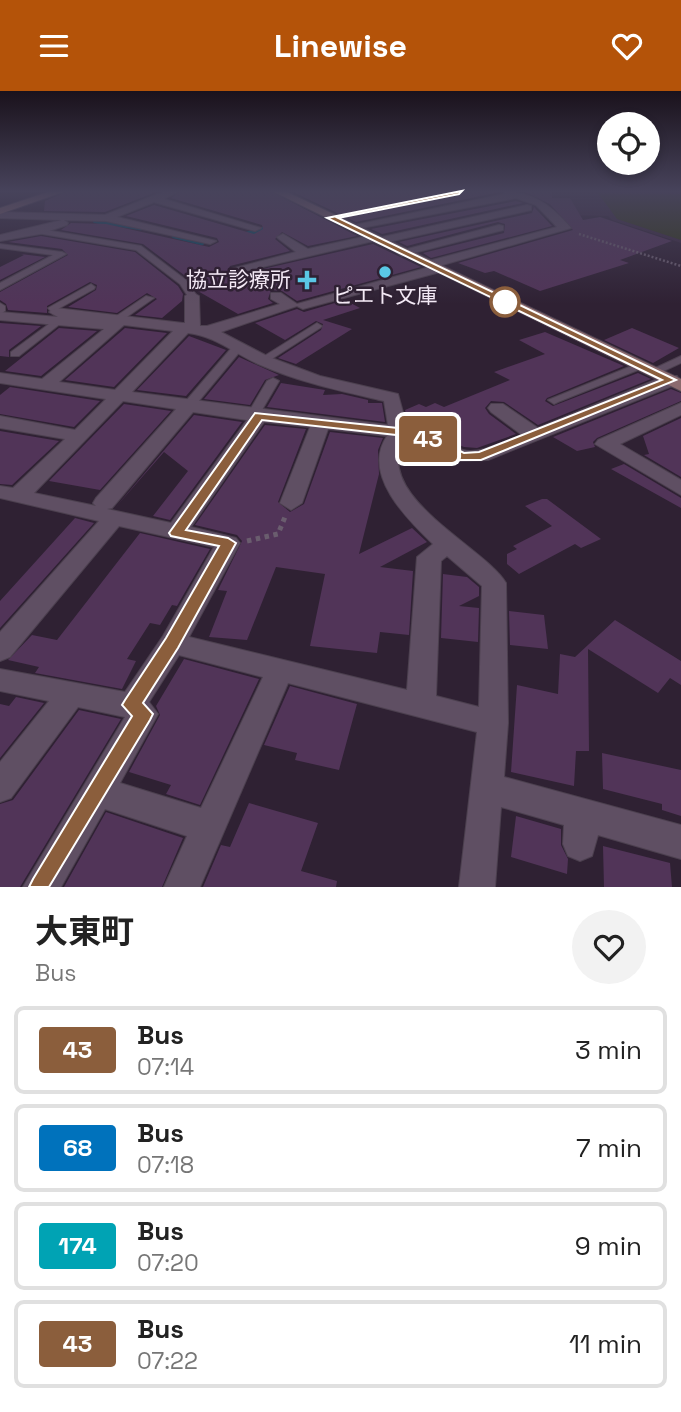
<!DOCTYPE html>
<meta charset="utf-8">
<style>
:root{--surface:#fff;--page:#f2f2f2;--text:#222;--muted:#767676;--line:#e0e0e0;--accent:#b45309}
body{margin:0;font-family:"Space Grotesk","Noto Sans JP",sans-serif;background:var(--page);color:var(--text);height:100vh;display:flex;flex-direction:column;font-size:26px;white-space:nowrap}
*{box-sizing:border-box;margin:0}
p{font-size:23px;color:var(--muted)}
.icon{flex:none;width:38px;height:38px;fill:none;stroke:currentColor;stroke-width:2;stroke-linecap:round;stroke-linejoin:round}
.map{position:relative;height:796px;overflow:hidden}
.panel{display:flex;flex-direction:column;background:var(--surface);flex:1}
.panel>*{flex:none}
.badge{padding:0 14px;border-radius:5px;font-size:24px;line-height:46px}
.tools{position:absolute;left:597px;top:21px;display:grid;gap:14px}
.tools a{display:grid;place-items:center;width:63px;height:63px;border-radius:50%;background:var(--surface);box-shadow:0 4px 10px #0003;font-size:35px}
.map>.badge{position:absolute;translate:-50% -50%;box-shadow:0 0 0 4px #fff}
.round{display:grid;place-items:center;flex:none;width:74px;height:74px;border-radius:37px;background:var(--page)}
.headline{display:flex;align-items:center;justify-content:space-between;height:119px;padding:0 35px}
h1{font-size:33px;font-weight:700;line-height:52px}
ul{padding:0;list-style:none}
li{display:flex;align-items:center;gap:21px;height:88px;margin:0 14px 10px;padding:0 21px;border:4px solid var(--line);border-radius:10px}
li div{flex:1}
li b{display:block;font-size:26px}
li em{font-style:normal}
li .badge{min-width:77px;font-weight:700;text-align:center}
header{display:flex;justify-content:space-between;align-items:center;height:91px;padding:0 35px;background:var(--accent);color:#fff;font-size:32px;font-weight:700}
.map>svg:first-child{display:block}
.built{fill:#3a283f}
.green{fill:#313816}
.lines{fill:none;stroke-linecap:round;stroke-linejoin:round}
.stream{stroke:#0a4960;stroke-width:4.5}
.building{fill:#513458}
.lane-casing{stroke:#4c404f;stroke-width:2}
.street-casing{stroke:#4c404f;stroke-width:2}
.secondary-casing{stroke:#4c404f;stroke-width:2}
.path-far1{stroke:#6a5d6e;stroke-width:2.5;stroke-dasharray:2 2;stroke-linecap:butt}
.path{stroke:#6a5d6e;stroke-width:5;stroke-dasharray:4.5 4.5;stroke-linecap:butt}
.lane{fill:#5f4f63;fill-rule:evenodd}
.street{fill:#5f4f63;fill-rule:evenodd}
.secondary{fill:#8b6a6e;fill-rule:evenodd}
.line{fill:#8b5e3c;stroke:#fff;stroke-width:2}
.poi-dot{fill:#5ac8e6;stroke:#2f2133;stroke-width:2.5}
.stop-dot{fill:#fff;stroke:#8b5e3c;stroke-width:3.5}
.labels{text-anchor:middle;stroke-width:5;stroke-linejoin:round;paint-order:stroke}
.far-poi-label{font-size:21px;fill:#f3e9f5;stroke:#2f2133;text-anchor:end}
</style>
<header><svg class="icon" aria-label="menu" viewBox="0 0 24 24"><path d="M4 6h16M4 12h16M4 18h16"/></svg>Linewise<svg class="icon" aria-label="heart" viewBox="0 0 24 24"><path d="M12 20l-8-8c-3-5 5-10 8-4 3-6 11-1 8 4z"/></svg></header>
<div class="map">
<svg width="681" height="796" viewBox="0 0 681 796">
<rect width="100%" height="100%" fill="#2f2133"/>
<path class="built" d="M536,101H681V152L612,129L608,125L559,124L550,114L530,103Z"/>
<path class="green" d="M598,102L681,103V149L617,128Z"/>
<g class="lines">
<path class="stream" d="M95,130L141,137
M243,144L271,136
M174,145L202,152"/>
</g>
<path class="building" d="M65,101H156L105,121L44,120L45,110Z
M179,101H272L357,145L308,155L282,141L275,148L290,160L230,175L228,179L236,184L373,153L421,176L297,210L282,200L271,199L268,208L273,212L238,223L196,199L188,187L143,153L61,139L71,132L106,133L209,156L219,151L217,147L126,125L154,114L254,143L263,138L262,134L171,107Z
M293,101H425L440,110L448,106L445,101H500L356,131Z
M525,101H552V107H570L583,129L600,126L672,150L620,169L629,172L540,200L494,180L485,182L458,172L573,139L550,113Z
M516,110L523,112L382,143L371,138Z
M534,116L552,135L431,167L423,162L504,142L505,133L498,131L407,155L399,151L532,122Z
M41,145L135,161L178,195L183,203L182,210L162,227L135,224L157,208L147,202L117,222L68,216L96,199L97,194L90,191L47,215V222L8,219L6,213L0,209V201L68,164L62,158L8,151Z
M21,163L45,166L0,189V176L24,164Z
M345,209L360,217L323,229L352,238L296,273L278,267L321,239L323,233L316,230L285,249L255,232L297,218L304,221Z
M0,232L41,235L9,259V266L0,265Z
M59,237L97,240L41,285L5,280Z
M125,237L167,242L114,296L65,289Z
M632,237L679,257L653,272L604,249Z
M545,241L624,275L547,307L545,310L553,315L638,282L651,288L538,334L504,311L491,310L485,317L489,323L516,343L477,357L464,356L409,334L405,319L419,313L426,316L435,312L444,316L510,289L494,281L545,263L519,249Z
M189,245L226,259L186,305L137,299Z
M239,266L279,284L265,289L250,314L204,308Z
M281,292L325,299L323,304L342,303L368,309V312H382L385,331L267,316Z
M10,296L100,310L74,336L0,323V304Z
M671,298L681,302V310L597,347L593,351L595,356L577,360L553,346Z
M124,313L171,320L100,399L49,390Z
M194,324L242,331L170,429L153,425L188,380L164,361L115,417Z
M681,327V386L644,364L649,363L643,345Z
M265,334L306,338L278,411L290,421L304,413L330,341L383,347L378,359L379,383L359,463L412,437L427,451L380,476L413,480L409,544L380,541L377,562L310,555L325,483L276,476L247,549L209,546L227,500L218,499L242,450L237,444L195,434Z
M0,340L59,350L12,394L0,393Z
M407,351L433,363L402,366Z
M624,373L681,407V417L611,378Z
M542,408H547L601,448L581,457L575,453L519,483L507,473V463L517,458L513,455L552,435L525,415Z
M75,427L94,432L0,537V510Z
M140,442L210,458L177,515L172,514L160,534L150,532L127,568L136,570L122,598L35,582L39,576L8,569L32,544L57,549Z
M443,483L467,486L479,496V505L459,515L479,517L478,551L441,547Z
M509,520L544,524L548,558L510,554Z
M615,529L681,570V594L670,587L658,602L588,558L589,660H576L574,695L511,681L517,594L558,603L560,563L575,566Z
M184,568L259,588L200,714L166,703L171,694L129,681L160,624L156,615Z
M290,595L357,613L339,679L295,669L297,662L264,654Z
M16,606L44,612L0,667V613L9,615Z
M79,619L121,628L20,796H0V713L13,709Z
M602,662L681,679V725L662,719V713L603,698Z
M249,712L318,732L301,780L337,790L336,796H203L221,754L230,756Z
M106,721L183,747L162,796H64Z
M516,725L561,738V754L568,768L567,783L511,766Z
M603,755L670,772L672,796H604Z"/>
<g class="lines">
<defs>
<path id="lane" d="M40,138L141,155L186,189L197,205L189,207L180,193L136,159L37,142V138Z
M0,153L62,161L66,163L0,199V192L53,164L0,157Z
M91,193L95,196L94,198L58,218L59,223H53L48,217Z
M146,205L154,207L121,230H115V226Z
M0,212L5,215V220L0,223Z
M57,227L65,229L19,265H11V261Z
M317,232L322,235L320,237L267,271L263,272L258,269Z
M238,253L242,254V258L193,317H185V311L234,254Z
M681,265V272L657,283H649L647,281Z
M639,272L644,275L643,277L558,311L554,313L548,309Z
M273,287L279,290L259,324L253,328L249,327L247,324L267,290Z"/>
<path id="street" d="M163,101H177L164,108L261,137L255,140L154,111L117,126L216,150L210,153L106,130L64,129L68,132L67,134L40,143L0,150V144L62,129L0,127V121L105,124Z
M427,101H440L446,105L441,108Z
M503,101C533,101 550,113 571,137L439,175L440,181L303,218L297,215L221,241L269,266L320,285L398,303L407,336C429,339 443,353 463,359C480,364 506,349 522,344L491,321L488,317L491,313H503L538,337L665,285H677L679,289L677,293L488,369L455,370L405,347C369,404 485,456 506,492L508,632L504,686L681,734V768L598,744L592,765L580,770L568,765L563,753L564,734L501,716L495,796H459L477,641L288,592L200,796H164L187,745L105,718L61,796H23L125,626L78,616L11,707L0,711V671L49,610L0,600V578L125,601L163,545L214,456L119,435L10,566L0,570V541L99,430L0,407V395L13,397L65,348L0,337V325L75,339L106,308L0,292V282L42,288L104,238L0,229V221L58,226L49,221L56,217L183,232H185V205L192,201L199,205L200,235H207L280,213L271,208V202H281L297,213L426,177L425,171L557,136L536,114L516,107L351,139L345,136L505,103ZM124,234L173,240L115,299L59,291ZM188,242C215,245 234,262 258,273C298,291 341,300 384,310L388,334L132,301ZM123,310L176,318L96,407L93,412L96,415L34,402ZM193,321L247,329L171,432L107,418L112,417ZM264,331L310,336L280,412L291,419L302,412L328,338L387,345C361,383 407,428 433,453L417,466L407,599L189,546L240,452L236,447L191,436ZM447,465L482,495L479,616L436,605L441,470ZM179,564L263,586L201,717L120,692L158,623L149,611Z
M527,114L531,115V119L379,153L373,150L237,182L231,178L296,161L279,148L277,146L283,143L308,158L372,144L378,147Z
M499,134L503,135V139L402,165L396,161Z
M681,312V324L620,353L681,389V404L595,353L598,349Z"/>
<path id="secondary" d="M48,101H63L0,123V117Z
M274,101H287L681,288V300Z"/>
</defs>
<use href="#lane" class="lane-casing"/>
<use href="#street" class="street-casing"/>
<use href="#secondary" class="secondary-casing"/>
<path class="path-far1" d="M579,143L681,175"/>
<path class="path" d="M247,450L278,443L285,426"/>
<use href="#lane" class="lane"/>
<use href="#street" class="street"/>
<use href="#secondary" class="secondary"/>
</g>
<linearGradient id="sky" x2="0" y2="1"><stop stop-color="#1a121c"/><stop offset="0.47" stop-color="#47435b"/><stop offset="1" stop-color="#47435b" stop-opacity="0"/></linearGradient>
<rect width="681" height="213" fill="url(#sky)"/>
<path class="line" d="M462,100L459,103L338,127L676,289L481,369H457L414,346L262,329L186,439L228,447L236,452L178,557L143,612L153,623L150,629L49,796H29L33,788L132,625L122,614L125,609L166,547L219,455L171,445L169,442L255,322L417,339L464,362L479,361L662,289L327,127Z"/>
<g class="poi-dot">
<circle cx="385" cy="181" r="7"/>
<path d="M303.5 178.5h7v7h7v7h-7v7h-7v-7h-7v-7h7z"/>
</g>
<circle class="stop-dot" cx="505" cy="211" r="14"/>
<g class="labels">
<g class="far-poi-label">
<text x="291" y="196">協立診療所</text>
<text x="385" y="212" text-anchor="middle">ピエト文庫</text>
</g>
</g>
</svg>
<div class="tools">
<a><svg class="icon" aria-label="locate" viewBox="0 0 24 24"><circle cx="12" cy="12" r="6"/><path d="M12 2v4M12 18v4M2 12h4M18 12h4"/></svg></a>
</div>
<b class="badge" style="left:428px;top:348px;background:#8b5e3c;color:#fff">43</b>
</div>
<section class="panel">
<div class="headline"><div><h1>大東町</h1><p>Bus</p></div><a class="round"><svg class="icon" aria-label="heart" viewBox="0 0 24 24"><path d="M12 20l-8-8c-3-5 5-10 8-4 3-6 11-1 8 4z"/></svg></a></div>
<ul>
<li><span class="badge" style="background:#8b5e3c;color:#fff">43</span><div><b>Bus</b><p>07:14</p></div><em>3 min</em></li>
<li><span class="badge" style="background:#0072bc;color:#fff">68</span><div><b>Bus</b><p>07:18</p></div><em>7 min</em></li>
<li><span class="badge" style="background:#00a3b4;color:#fff">174</span><div><b>Bus</b><p>07:20</p></div><em>9 min</em></li>
<li><span class="badge" style="background:#8b5e3c;color:#fff">43</span><div><b>Bus</b><p>07:22</p></div><em>11 min</em></li>
</ul>
</section>
